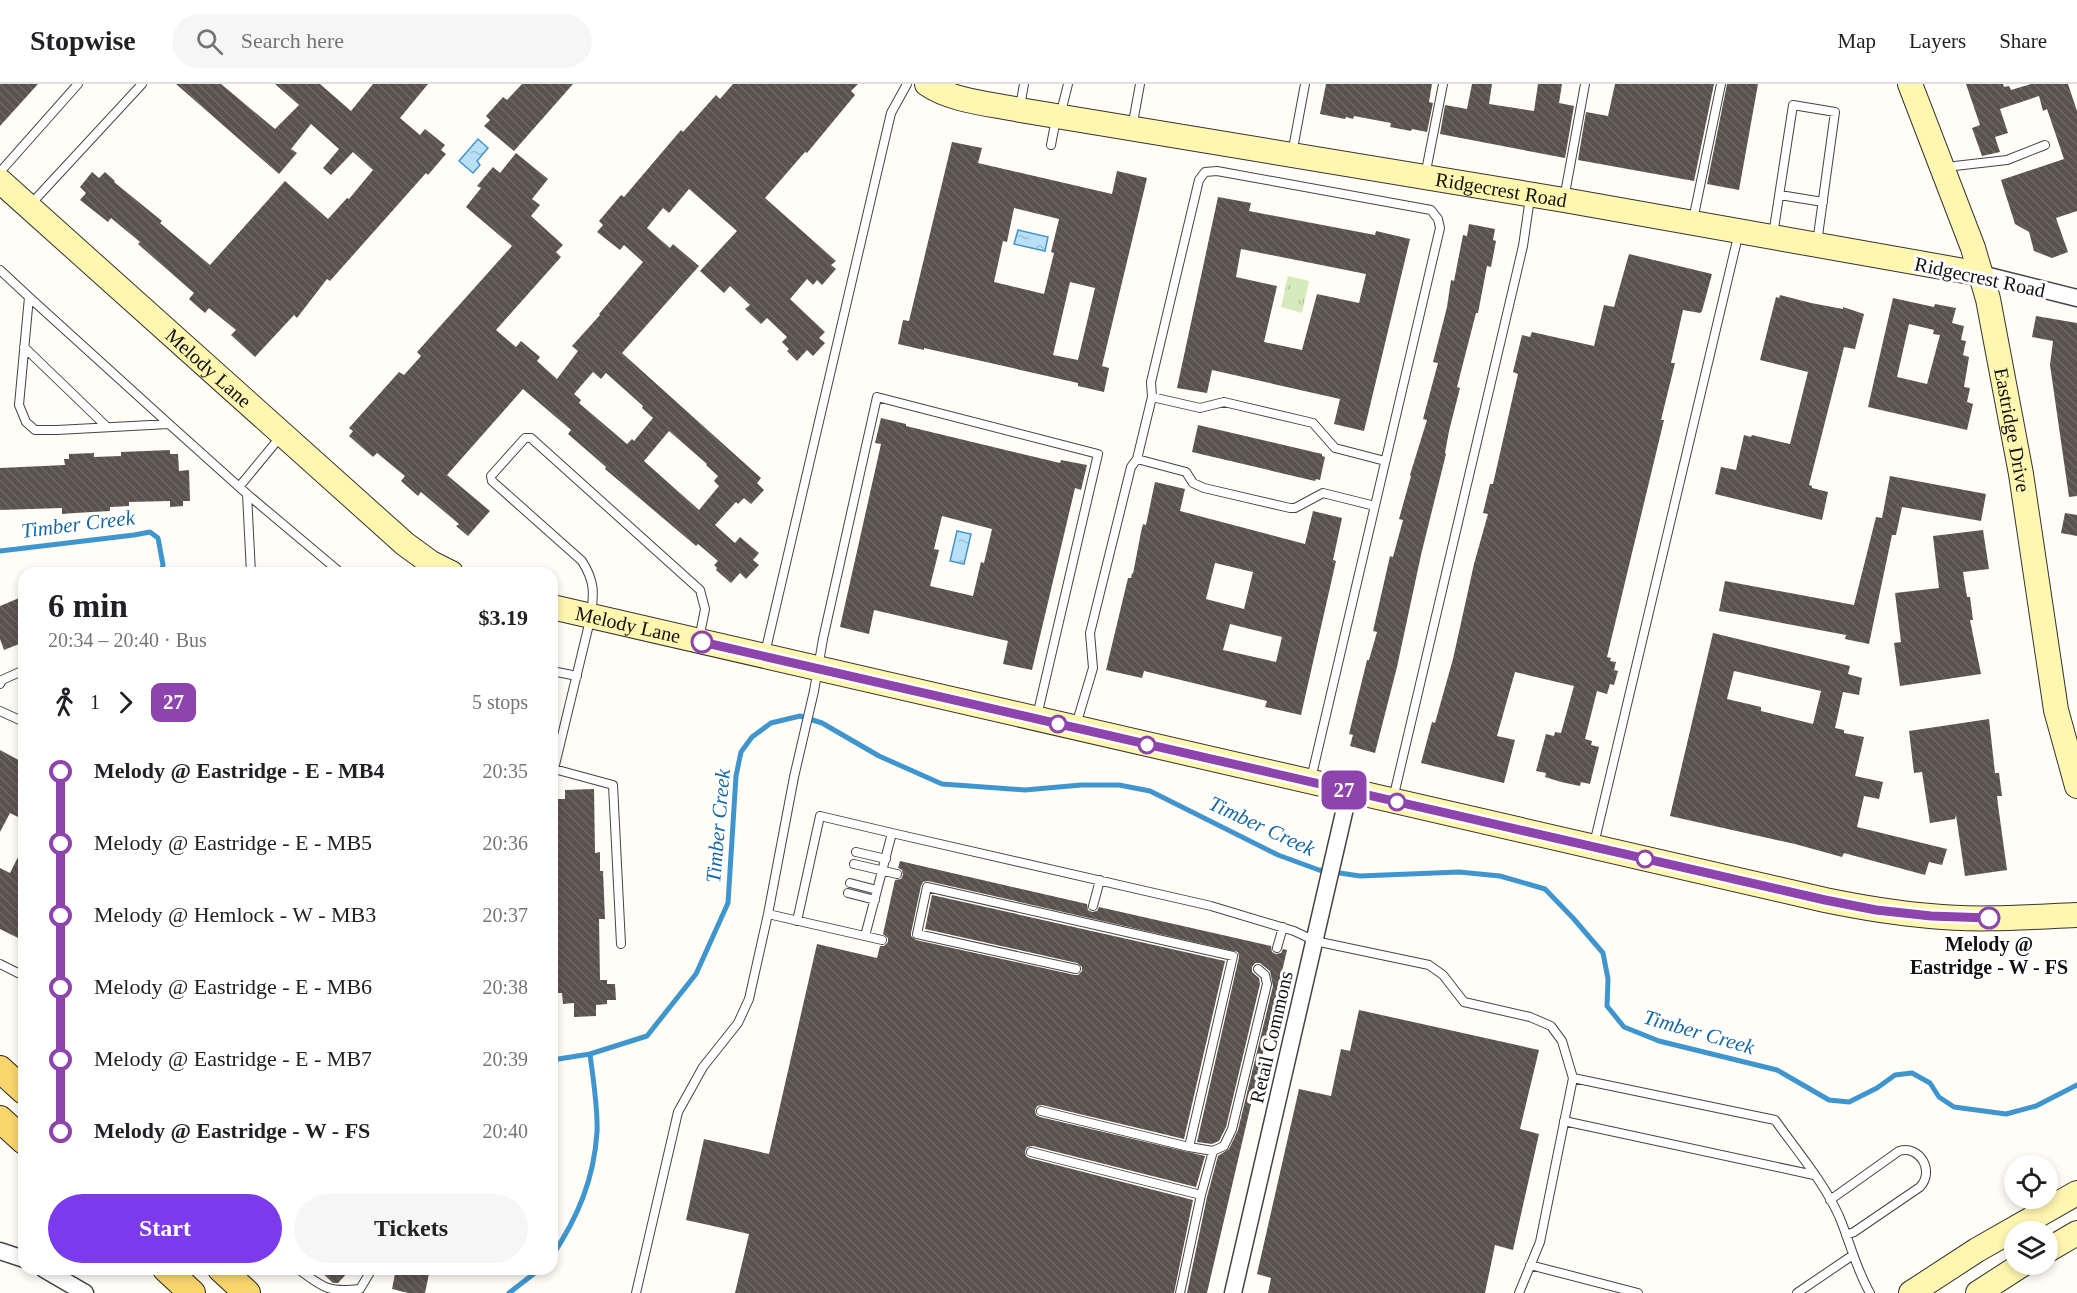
<!DOCTYPE html>
<meta charset="utf-8">
<style>
:root{--surface:#fff;--page:#f6f6f6;--text:#202124;--muted:#757577;--line:#e0e0e0;--accent:#7c3aed}
body{margin:0;font-family:Georgia,serif;background:var(--page);color:var(--text);height:100vh;display:flex;flex-direction:column;font-size:22px;white-space:nowrap}
*{box-sizing:border-box;margin:0}
p{font-size:20px;color:var(--muted)}
.icon{flex:none;width:33px;height:33px;fill:none;stroke:currentColor;stroke-width:2;stroke-linecap:round;stroke-linejoin:round}
.map{position:relative;flex:1;overflow:hidden}
.sheet{position:absolute;left:18px;top:483px;width:540px;height:708px;display:flex;flex-direction:column;background:var(--surface);border-radius:18px;box-shadow:0 3px 9px #0003}
.sheet>*{flex:none}
.badge{padding:0 12px;border-radius:9px;font-size:21px;line-height:39px}
.tools{position:absolute;left:2004px;top:1071px;display:grid;gap:12px}
.tools a{display:grid;place-items:center;width:54px;height:54px;border-radius:50%;background:var(--surface);box-shadow:0 3px 9px #0003;font-size:30px}
.map>.badge{position:absolute;translate:-50% -50%;box-shadow:0 0 0 3px #fff}
.legs{display:flex;align-items:center;gap:9px;height:66px;padding:0 30px;font-size:20px}
.legs p{margin-inline-start:auto}
.headline{display:flex;align-items:center;justify-content:space-between;height:102px;padding:0 30px}
h1{font-size:33px;font-weight:800;line-height:45px}
.primary-button{display:flex;gap:12px;margin-top:auto;padding:12px 30px}
.primary-button a{flex:1;height:69px;border-radius:36px;background:var(--accent);color:#fff;font-size:24px;font-weight:800;line-height:69px;text-align:center}
.primary-button a+a{background:var(--page);color:var(--text)}
ul{padding:0 30px;list-style:none}
li{display:flex;align-items:center;gap:21px;height:72px;font-size:22px}
li i{display:grid;place-items:center;width:9px;height:100%;margin:0 8px;background:currentColor}
li i::after{content:'';width:15px;height:15px;margin:-8px;border:4px solid;border-radius:50%;background:var(--surface)}
li p{margin-inline-start:auto}
li:first-child i{background:linear-gradient(#0000 50%,currentColor 0)}
li:last-child i{background:linear-gradient(currentColor 50%,#0000 0)}
header{display:flex;align-items:center;gap:36px;box-sizing:border-box;height:84px;padding:0 30px;background:var(--surface);border-bottom:2px solid var(--line)}
header strong{font-size:28px}
nav{display:flex;gap:33px;margin-inline-start:auto;font-size:21px}
.search{width:420px;height:54px;background:var(--page);display:flex;align-items:center;gap:15px;box-sizing:border-box;padding:0 21px;border-radius:33px;color:var(--muted);font-size:22px}
.map>svg:first-child{display:block}
.park{fill:url(#park-tufts)}
.water{fill:url(#water-ripples);stroke:#3f96cf;stroke-width:1.5}
.lines{fill:none;stroke-linecap:round;stroke-linejoin:round}
.stream{stroke:#3f96cf;stroke-width:5}
.building{fill:url(#building-back-hatch);fill-rule:evenodd}
.lane-casing{stroke:#444;stroke-width:10}
.street-casing{stroke:#444;stroke-width:19}
.secondary-casing{stroke:#333;stroke-width:26}
.primary-casing{stroke:#222;stroke-width:28}
.lane{stroke:#fff;stroke-width:8}
.street{stroke:#fff;stroke-width:16}
.secondary{stroke:#fff6b0;stroke-width:24}
.primary{stroke:#f9d66b;stroke-width:26}
.line-1-casing{stroke:#fff;stroke-width:14}
.line-1{stroke:#8e44ad;stroke-width:9}
.stop-1-dot{fill:#fff;stroke:#8e44ad;stroke-width:3}
.labels{text-anchor:middle;stroke-width:6;stroke-linejoin:round;paint-order:stroke}
.street-label{font-size:20px;fill:#111;stroke:#fff}
.stop-label{font-size:20px;font-weight:bold;fill:#111;stroke:#fff}
.water-label{font-size:21px;font-style:italic;fill:#1768a6;stroke:#fff}
</style>
<header>
<strong>Stopwise</strong>
<div class="search"><svg class="icon" aria-label="search" viewBox="0 0 24 24"><circle cx="10" cy="10" r="6"/><path d="M15 15l6 6"/></svg>Search here</div>
<nav><a>Map</a><a>Layers</a><a>Share</a></nav>
</header>
<div class="map">
<svg width="2077" height="1209" viewBox="0 0 2077 1209">
<defs>
<pattern id="park-tufts" width="24" height="20" patternUnits="userSpaceOnUse" patternTransform="scale(1.5)"><rect width="24" height="20" fill="#d5ebbd"/><path d="M3 7l-1-3M5 7V3M7 7l1-3M15 17l-1-3M17 17v-4M19 17l1-3" fill="none" stroke="#b6c8a1"/></pattern>
<pattern id="water-ripples" width="26" height="14" patternUnits="userSpaceOnUse" patternTransform="scale(1.5)"><rect width="26" height="14" fill="#b9e0f7"/><path d="M2 4q2-2 4 0t4 0M15 11q2-2 4 0t4 0" fill="none" stroke="#9ebfd3"/></pattern>
<pattern id="building-back-hatch" width="6" height="6" patternUnits="userSpaceOnUse" patternTransform="scale(1.5)"><rect width="6" height="6" fill="#5a524d"/><path d="M-1 5l2 2M0 0l6 6M5-1l2 2" fill="none" stroke="#6d6662"/></pattern>
</defs>
<rect width="100%" height="100%" fill="#fffdf5"/>
<path class="park" d="M1288,192L1309,197L1302,229L1281,223Z"/>
<path class="water" d="M478,55L488,64L477,77L480,81L473,89L459,77Z
M1018,146L1048,153L1045,167L1014,160Z
M957,447L971,450L964,480L950,477Z"/>
<g class="lines">
<path class="stream" d="M0,467L134,451L150,448L158,454L163,481L161,489
M552,976L590,970L647,952L696,890L728,819L736,692L741,668L752,653L771,639L800,632L822,639L879,672L942,700L1025,706L1081,701H1119L1150,707L1278,771L1319,786L1360,792L1459,788L1500,792L1545,805L1573,834L1603,869L1608,895L1607,922L1624,943L1659,957L1777,986L1829,1016L1849,1018L1877,1004L1895,991L1912,989L1930,999L1939,1013L1954,1023L2006,1030L2036,1022L2077,1001
M552,1172C578,1133 594,1095 597,1048C598,1023 593,995 590,970
M509,1209L540,1185"/>
</g>
<path class="building" d="M0,0H38L0,42Z
M176,0H221L275,45L299,21L275,0H320L351,27L373,0H428L400,34L420,51L425,45L445,61L441,66L446,70L428,91L426,89L330,197L327,195L297,234L294,231L255,273L231,251L236,246L209,224L205,229L189,215L194,209L138,160L140,158L111,134L108,138L80,116L86,109L80,103L92,88L99,94L105,88L115,97L114,98L162,137L160,139L210,181L285,97L328,135L347,114L349,115L373,86L353,68L331,91L323,84L339,65L311,40L291,65L297,69L279,90Z
M522,0H573L514,67L484,42L490,36L486,32L503,13L507,16Z
M733,0H858L851,7L855,11L807,69L805,68L765,114L836,177L831,181L836,185L822,201L817,196L813,201L807,195L790,215L825,248L819,254L825,259L813,272L807,266L797,277L787,267L789,265L782,258L787,253L767,234L761,240L745,225L750,221L730,202L724,209L700,187L737,147L689,105L669,129L663,124L647,144L670,164L673,160L699,182L622,269L761,394L757,399L764,406L751,420L744,414L738,420L736,418L715,441L735,459L740,453L759,469L753,476L759,481L746,495L740,489L731,499L716,486L717,484L714,481L718,477L698,460L696,462L605,385L606,383L568,350L571,346L523,305L447,391L490,427L468,452L456,442L459,440L421,408L418,412L401,397L405,392L377,369L373,373L349,352L353,347L349,344L399,288L404,291L421,272L417,268L512,162L466,123L481,104L477,102L493,83L500,89L516,69L548,95L532,115L540,121L531,132L563,161L556,168L561,173L496,246L516,263L521,257L540,273L537,277L557,295L578,267L572,262L600,231L599,230L643,178L624,161L620,166L597,148L603,141L599,137L621,111L624,113L681,46L683,48L716,11L720,15ZM593,288L601,295L606,289L643,322L642,324L653,334L634,357L632,355L627,360L579,319L581,316L574,310ZM669,347L707,380L706,381L718,392L714,397L719,402L699,426L644,377Z
M1326,0H1432L1429,18L1433,19L1427,48L1412,45L1411,47L1390,43L1391,39L1354,32L1353,35L1346,33L1345,35L1320,30Z
M1472,0H1492L1489,20L1534,27L1538,0H1562L1559,19L1574,22L1565,74L1440,50L1445,21L1467,25Z
M1615,0H1714L1694,97L1578,76L1586,28L1608,32Z
M1727,0H1758L1739,106L1707,100Z
M1966,0H2003L2004,3L2009,2L2011,6L2031,0H2068L2077,27V127L2056,134L2068,168L2052,174L2034,167L2029,148L2015,140L2001,96L2064,75L2047,25L2043,27L2039,12L2000,25L2008,49L1995,53L2000,68L1982,72L1972,44L1980,41Z
M952,58L982,64L978,79L1112,110L1117,87L1147,94L1102,282L1109,284L1104,308L1078,302V299L924,264V266L898,260L903,236L909,237ZM1014,124L1059,135L1051,168L1054,169L1044,210L994,198L1003,157L1007,158ZM1070,198L1095,204L1078,276L1053,271Z
M1218,113L1251,119L1249,127L1375,151L1376,147L1410,155L1364,347L1334,340L1340,315L1212,286L1207,309L1177,304ZM1241,165L1366,190L1359,219L1317,210L1302,266L1264,258L1277,202L1236,193Z
M1469,140L1495,145L1493,156L1496,157L1491,183L1487,182L1478,229H1476L1457,303L1460,304L1449,347L1445,369L1446,370L1421,471L1397,583L1375,669L1350,662L1353,651L1349,650L1367,576H1369L1377,548L1373,547L1390,472L1393,473L1403,436L1399,435L1411,392L1410,391L1427,336L1423,335L1438,279L1433,278L1447,223L1451,196L1454,197L1463,151L1467,152Z
M1629,170L1712,190L1702,227L1700,229L1683,226L1671,279H1675L1661,336H1664L1607,573L1611,574L1610,577L1616,578L1614,586L1618,587L1614,601L1610,600L1607,610L1597,607L1585,655L1592,657L1591,661L1599,663L1590,700L1581,698L1580,702L1561,698L1545,693L1546,689L1536,687L1546,650L1554,652L1555,648L1561,649L1574,602L1515,588L1497,652L1515,656L1504,699L1421,679L1432,638L1435,639L1453,575L1474,480L1488,430L1483,429L1490,400H1493L1518,290L1513,288L1522,251L1530,253L1532,248L1594,262L1604,221L1614,223Z
M1780,211L1811,219L1843,225V223L1864,230L1855,265L1844,263L1809,401L1812,402V404L1828,408L1822,436L1715,410L1721,383L1736,386L1744,351L1751,353L1752,351L1790,360L1808,288L1760,276L1776,213L1779,214Z
M1893,214L1934,223L1935,220L1956,224L1952,239L1964,242L1961,256L1966,257L1963,271L1969,273L1964,303L1970,304L1967,318L1973,320L1967,346L1868,323ZM1909,240L1934,246L1933,250L1940,251L1927,300L1897,293Z
M2036,232L2077,239V412L2069,413L2050,281L2053,257L2032,253Z
M881,334L906,340V342L1060,379L1061,376L1087,381L1081,406L1075,404L1032,586L1003,580L1008,557L874,526L869,550L840,543L881,360L875,359ZM942,432L992,445L984,479L981,478L973,512L930,502L939,466L934,465Z
M1198,341L1322,370V372L1325,373L1320,396L1316,395L1315,397L1192,368Z
M170,366V370H178L179,387L189,386L190,417H183V422L170,423V417L129,418V422L110,423V427L75,429L62,430V424L0,426V384L65,381L64,375H69V370L94,369V373L121,372V368Z
M1890,392L1986,410L1981,437L1902,423L1896,451H1892L1869,560L1845,555L1846,551L1719,527L1725,497L1854,521L1876,433L1882,434Z
M1155,398L1185,405L1180,427L1305,460L1313,427L1342,434L1333,476L1336,477L1301,631L1265,623L1267,617L1144,587L1142,594L1106,586L1128,494H1131L1132,489L1133,490L1141,448L1143,440L1146,441ZM1215,479L1253,488L1244,525L1206,515ZM1230,540L1282,553L1276,578L1223,566Z
M2065,429L2077,431V452L2061,449Z
M1983,446L1989,485L1963,488L1967,513H1970L1973,536H1970L1981,590L1900,602L1894,559L1901,558L1895,509L1939,504L1933,452Z
M24,512V558L4,566L0,555V522Z
M1713,549L1850,582L1848,590L1862,594L1859,611L1843,608L1835,644L1844,646V649L1864,653L1855,692L1883,698L1879,715L1864,712L1857,743L1947,765L1942,781L1929,778L1925,791L1844,769L1842,773L1795,760L1670,732ZM1734,587L1821,607L1813,640L1761,627V623L1727,615Z
M1989,635L1995,689H1999L2002,712H1997L1998,721L2007,786L1965,792L1956,731L1955,735L1930,739L1922,688L1914,689L1909,647Z
M0,666L24,679V736L10,729L0,748Z
M594,705L595,769L600,768V787H603L605,835H599L600,896H607V900H615L616,916H607V920L596,921V932L574,933V919L563,920L562,909H558L556,832H552V715H565V706Z
M24,761V857L0,845V784L10,789Z
M900,777L1087,820L1088,826L1092,828L1097,827L1099,823L1271,862L1272,868L1276,870L1281,869L1283,865L1287,866L1207,1209H1187L1207,1113L1218,1072L1229,1065L1238,1046L1273,902L1270,887L1260,879H1255L1252,883V888L1259,894L1260,900L1226,1043L1219,1057L1212,1060L1197,1058L1239,873L1238,868L928,797L923,798L921,802L911,849V852L916,856L1075,891H1078L1082,887V883L1077,879L925,845L932,811L1225,877L1184,1055L1042,1021L1037,1022L1035,1026L1036,1031L1040,1033L1205,1072L1196,1103L1033,1062L1027,1063L1025,1067L1026,1072L1029,1074L1193,1116L1174,1209H735L749,1150L686,1136L704,1055L769,1070L817,860L877,874L880,862H884L888,858V854L883,850L895,796L901,795L903,791L902,786L898,784Z
M1359,926L1539,966L1520,1045L1539,1050L1513,1166L1495,1161L1485,1209H1268L1271,1194L1257,1190L1299,1005L1331,1012L1341,965L1350,967Z
M318,1185H351L338,1199H333Z
M396,1185H430L425,1209H408L392,1205Z"/>
<g class="lines">
<defs>
<path id="lane" d="M1020,23L1024,0
M1060,32L1068,0
M1132,44L1140,0
M1051,61L1056,35
M1292,70L1305,0
M1946,83L2007,76L2045,61
M0,88L78,0
M1425,92L1443,0
M1780,111L1823,118
M1564,115L1585,0
M30,121L142,0
M1693,136L1721,0
M1773,151L1793,21L1835,28L1817,159
M0,186L29,213L19,321L26,338L35,346H57L169,340L247,410L341,489
M29,213L169,340
M24,263L107,343
M1152,313L1200,324L1224,318L1313,339L1335,364L1385,377
M1137,375L1186,388L1193,399L1204,404L1290,424H1295L1323,409L1375,422
M239,403L281,352
M247,410L251,489
M765,569L891,29L907,0
M552,587L577,592
M0,600L2,596L24,586
M0,627L24,638
M1076,641L1093,584L1090,549L1131,383L1137,375L1152,313L1151,298L1199,96L1205,88L1217,87L1431,126L1438,135L1440,144L1311,695
M1393,715L1523,162L1530,114
M1594,760L1739,148
M856,768L886,775
M854,780L897,790
M850,799L877,806
M848,809L875,816
M1093,822L1100,796
M768,830L882,856
M797,837L820,732L892,749
M865,852L892,749L1211,822L1294,847L1315,857L1429,881L1443,891L1464,918L1530,933L1551,942L1562,957L1573,994
M621,860L613,701L554,685L591,532C594,508 595,498 582,477L492,397L491,392L525,354H531L700,506L705,525L699,555
M1277,864L1283,843
M0,880L24,892
M1041,1027L1189,1063L1233,872L927,803L917,850L1076,885
M1564,1037L1814,1091
M1189,1063L1213,1067L1201,1111
M1213,1067L1224,1062L1232,1045L1267,900L1265,891L1258,885
M1031,1068L1201,1111L1180,1209
M1830,1116L1899,1067C1920,1061 1935,1087 1920,1103L1854,1148L1846,1151
M1530,1181L1638,1209
M298,1185C323,1203 327,1209 360,1205L372,1185
M636,1209L678,1028L703,983L738,939L749,915L768,830L794,693L814,607L823,555L877,313L1098,370L1037,632
M1519,1209L1540,1158L1573,994L1775,1036C1797,1067 1823,1097 1839,1132C1850,1158 1856,1185 1870,1209
M1797,1209L1853,1171"/>
<path id="street" d="M1981,190L2077,214
M0,1167L24,1175
M44,1185L85,1209
M1233,1209L1349,707"/>
<g id="secondary">
<path id="s1" d="M927,0C951,17 992,20 1020,26L1564,116L1981,190"/>
<path id="s2" d="M1910,0L1973,164L1988,215L2021,390L2056,626L2077,702"/>
<path id="s3" d="M0,97L405,460L431,479L451,489"/>
<path id="s4" d="M552,523L1825,816C1859,823 1894,829 1930,832C1978,837 2028,833 2077,831"/>
<path d="M2048,1166L2077,1149"/>
<path d="M1911,1209L1977,1166L2077,1109"/>
<path d="M1978,1209L2023,1180"/>
</g>
<path id="primary" d="M0,985L24,1007
M0,1035L24,1057
M166,1185L192,1209
M221,1185L247,1209"/>
</defs>
<use href="#lane" class="lane-casing"/>
<use href="#street" class="street-casing"/>
<use href="#secondary" class="secondary-casing"/>
<use href="#primary" class="primary-casing"/>
<use href="#lane" class="lane"/>
<use href="#street" class="street"/>
<use href="#secondary" class="secondary"/>
<use href="#primary" class="primary"/>
</g>
<g class="lines">
<defs>
<path id="line-1" d="M702,558L1825,816L1876,826L1931,832L1989,834"/>
</defs>
<use href="#line-1" class="line-1-casing"/>
<use href="#line-1" class="line-1"/>
</g>
<g class="stop-1-dot">
<circle cx="702" cy="558" r="10"/>
<circle cx="1058" cy="640" r="8"/>
<circle cx="1147" cy="661" r="8"/>
<circle cx="1397" cy="718" r="8"/>
<circle cx="1645" cy="775" r="8"/>
<circle cx="1989" cy="834" r="10"/>
</g>
<g class="labels">
<g class="street-label">
<text dy="7" stroke="none"><textPath href="#s1" startOffset="585">Ridgecrest Road</textPath></text>
<text transform="translate(1980 193) rotate(12)" y="7">Ridgecrest Road</text>
<text dy="7" stroke="none"><textPath href="#s3" startOffset="280">Melody Lane</textPath></text>
<text dy="7" stroke="none"><textPath href="#s2" startOffset="362">Eastridge Drive</textPath></text>
<text dy="7" stroke="none"><textPath href="#s4" startOffset="78">Melody Lane</textPath></text>
<text transform="translate(1271 953) rotate(-77)" y="7">Retail Commons</text>
</g>
<g class="stop-label">
<text x="1989" y="867">Melody @<tspan x="1989" dy="23">Eastridge - W - FS</tspan></text>
</g>
<g class="water-label">
<text transform="translate(78 440) rotate(-7)" y="7">Timber Creek</text>
<text transform="translate(718 742) rotate(-85)" y="7">Timber Creek</text>
<text transform="translate(1262 742) rotate(25)" y="7">Timber Creek</text>
<text transform="translate(1699 948) rotate(16)" y="7">Timber Creek</text>
</g>
</g>
</svg>
<div class="tools">
<a><svg class="icon" aria-label="locate" viewBox="0 0 24 24"><circle cx="12" cy="12" r="6"/><path d="M12 2v4M12 18v4M2 12h4M18 12h4"/></svg></a>
<a><svg class="icon" aria-label="layers" viewBox="0 0 24 24"><path d="M12 4l9 5-9 5-9-5zM3 14l9 5 9-5"/></svg></a>
</div>
<b class="badge" style="left:1344px;top:706px;background:#8e44ad;color:#fff">27</b>
<section class="sheet">
<div class="headline"><div><h1>6 min</h1><p>20:34 – 20:40 · Bus</p></div><b>$3.19</b></div>
<div class="legs"><svg class="icon" aria-label="walk" viewBox="0 0 24 24"><circle cx="13" cy="4" r="2"/><path d="M13 8l-2 6 4 7M11 14l-3 7M7 12l3-4h3l4 4"/></svg>1<svg class="icon" aria-label="forward" viewBox="0 0 24 24"><path d="M9 5l7 7-7 7"/></svg><b class="badge" style="background:#8e44ad;color:#fff">27</b><p>5 stops</p></div>
<ul>
<li><i style="color:#8e44ad"></i><b>Melody @ Eastridge - E - MB4</b><p>20:35</p></li>
<li><i style="color:#8e44ad"></i><span>Melody @ Eastridge - E - MB5</span><p>20:36</p></li>
<li><i style="color:#8e44ad"></i><span>Melody @ Hemlock - W - MB3</span><p>20:37</p></li>
<li><i style="color:#8e44ad"></i><span>Melody @ Eastridge - E - MB6</span><p>20:38</p></li>
<li><i style="color:#8e44ad"></i><span>Melody @ Eastridge - E - MB7</span><p>20:39</p></li>
<li><i style="color:#8e44ad"></i><b>Melody @ Eastridge - W - FS</b><p>20:40</p></li>
</ul>
<div class="primary-button"><a>Start</a><a>Tickets</a></div>
</section>
</div>
